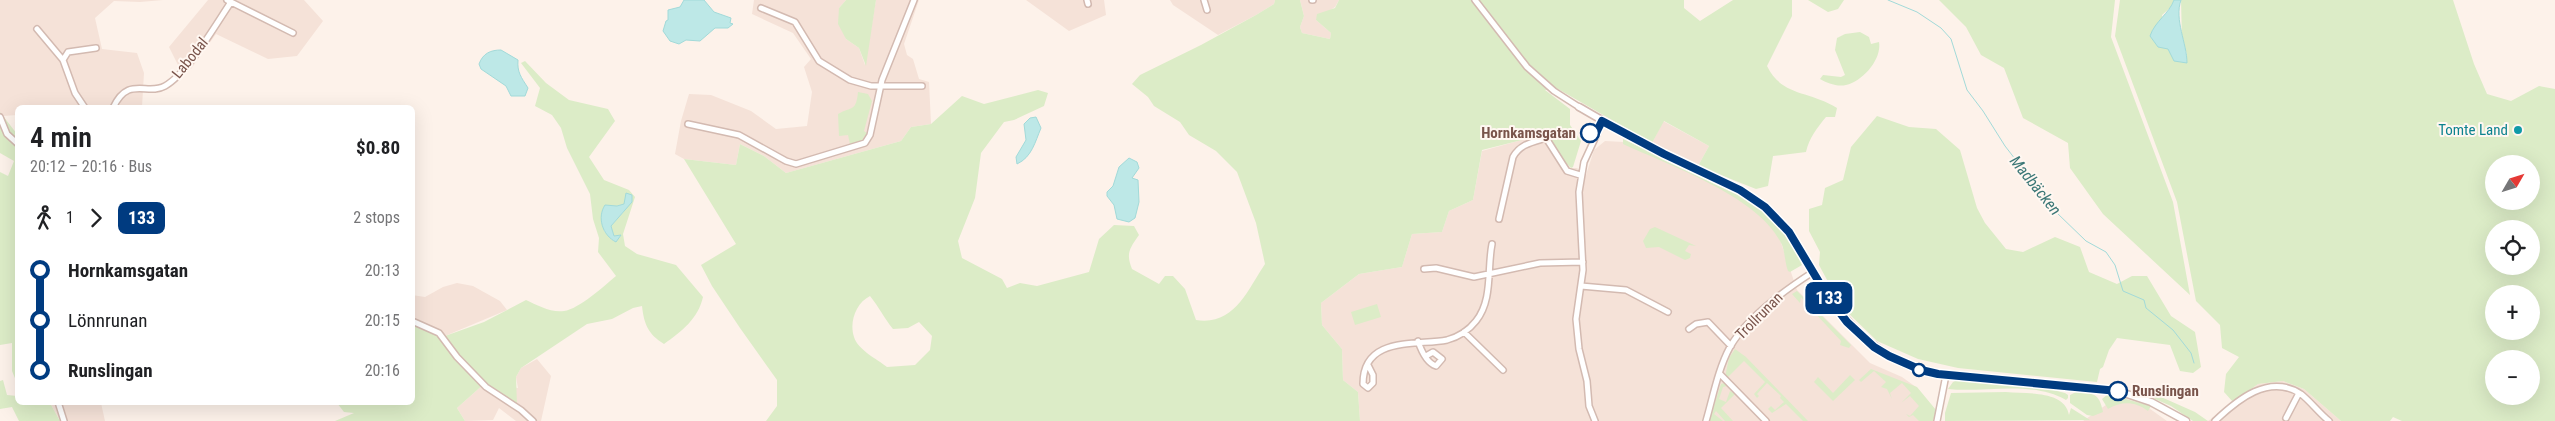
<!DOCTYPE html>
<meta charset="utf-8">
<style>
:root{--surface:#fff;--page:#f2f2f2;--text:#202124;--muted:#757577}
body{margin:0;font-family:"Roboto Condensed",sans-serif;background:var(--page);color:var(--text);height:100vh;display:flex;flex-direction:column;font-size:19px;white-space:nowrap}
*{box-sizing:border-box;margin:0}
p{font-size:16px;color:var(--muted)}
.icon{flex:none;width:28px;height:28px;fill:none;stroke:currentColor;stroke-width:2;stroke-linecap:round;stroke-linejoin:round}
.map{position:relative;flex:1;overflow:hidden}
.side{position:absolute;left:15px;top:105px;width:400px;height:300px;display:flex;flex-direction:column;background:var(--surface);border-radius:8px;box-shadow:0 5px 20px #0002}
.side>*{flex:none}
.badge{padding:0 10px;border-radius:8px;font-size:18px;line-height:32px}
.needle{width:32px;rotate:51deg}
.controls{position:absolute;left:2485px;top:155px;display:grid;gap:10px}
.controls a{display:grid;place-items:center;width:55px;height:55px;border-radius:50%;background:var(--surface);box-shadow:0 5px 20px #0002;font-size:25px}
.map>.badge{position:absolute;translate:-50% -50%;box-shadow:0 0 0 2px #fff}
.legs{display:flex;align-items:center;gap:8px;height:55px;padding:0 15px;font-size:16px}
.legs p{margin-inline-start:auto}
.head{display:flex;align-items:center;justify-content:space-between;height:85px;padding:0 15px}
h1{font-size:28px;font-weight:600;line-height:38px}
ul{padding:0 15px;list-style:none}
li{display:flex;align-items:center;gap:18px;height:50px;font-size:19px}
li i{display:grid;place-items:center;width:8px;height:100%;margin:0 6px;background:currentColor}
li i::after{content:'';width:12px;height:12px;margin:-6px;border:4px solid;border-radius:50%;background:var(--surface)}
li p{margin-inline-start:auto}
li:first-child i{background:linear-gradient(#0000 50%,currentColor 0)}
li:last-child i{background:linear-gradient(currentColor 50%,#0000 0)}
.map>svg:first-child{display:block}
.residential{fill:#f5e2d8}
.green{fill:#dcecc7;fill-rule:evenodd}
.water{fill:#bde8e7;stroke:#a2dad9}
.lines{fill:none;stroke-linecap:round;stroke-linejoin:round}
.stream{stroke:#a2dad9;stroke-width:1}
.minor-casing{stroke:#d3bab1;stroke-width:8}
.tertiary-casing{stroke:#d3bab1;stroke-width:9}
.minor{stroke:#fff;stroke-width:5}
.tertiary{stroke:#fff;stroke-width:6}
.line-1-casing{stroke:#fff;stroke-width:11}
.line-1{stroke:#003b80;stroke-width:8}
.culture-dot{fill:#0f9aa8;stroke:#fff7f1;stroke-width:2}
.stop-1-dot{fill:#fff;stroke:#003b80;stroke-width:2.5}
.labels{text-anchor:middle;stroke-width:4;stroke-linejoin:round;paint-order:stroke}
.street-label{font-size:15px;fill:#79544b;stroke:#fff7f1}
.culture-label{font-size:15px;fill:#0d838f;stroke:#fff7f1;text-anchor:end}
.stop-label{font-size:15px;font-weight:bold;fill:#79544b;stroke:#fff7f1;text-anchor:end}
.water-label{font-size:16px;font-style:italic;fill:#3b7776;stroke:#fff7f1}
</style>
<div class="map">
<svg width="2555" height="421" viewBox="0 0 2555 421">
<rect width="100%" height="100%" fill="#fdf2ea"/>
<path class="residential" d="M0,0H163L140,2L114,1L95,18L102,49L137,53L144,73L142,107L18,108L17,115L3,116L0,112Z
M208,0H304L323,21L297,56L268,59L216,34L191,69L178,65L169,47Z
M754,0H846L839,8L846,39L859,48L865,65L876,0H919L904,44L907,55L913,59L919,79L929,82L931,124L911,127L901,141L786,173L764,156L740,144L736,165L684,159L675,154L681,121L689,94L711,95L751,111L776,129L807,126L812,92L804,67L811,59L793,33L752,14Z
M1026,0H1104L1106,15L1069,31Z
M1170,0H1275L1274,4L1256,15L1218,35L1173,5Z
M1300,0H1339L1335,7L1316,20L1331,33L1330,39L1302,33L1300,27L1304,16Z
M1663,121L1709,146L1698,166L1652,143Z
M1547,133L1570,168H1577L1586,175L1594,150L1605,141L1624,142L1751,201L1775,225L1797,290L1870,363L1902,377L1916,387L1923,421H1360L1358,392L1343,380L1342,349L1322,325L1321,303L1359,274L1402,267L1412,234L1442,232L1449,211L1473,200L1482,151Z
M457,283L473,286L500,301L507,310L445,336L436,335L413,324L412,295L425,297L443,287Z
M537,359L551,376L541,421H516L499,408L493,420L465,421L457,408L485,383L518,388L516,377L521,368Z
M2283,381L2304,389L2341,421H2208L2258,384Z
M2113,400H2126L2146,406L2167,421H2083Z
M50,403H101L105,421H60Z"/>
<path class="green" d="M846,0H876L866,66L859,48L846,39L838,24L839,8Z
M1275,0H1300L1304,16L1300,27L1302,33L1330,39L1331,33L1316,20L1317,14L1335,8L1339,0H1684V8L1700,21L1733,0H1792V16L1767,66C1782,97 1809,90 1837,108L1835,117H1826C1817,128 1809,138 1806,152L1773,156L1768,186L1756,189L1698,166L1709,146L1664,121L1652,143L1558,89L1545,90L1570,109V125L1581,141L1573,167L1571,168L1557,154L1546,134L1482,150L1473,200L1449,211L1442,232L1412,234L1402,267L1359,274L1321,303L1322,325L1342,349L1343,380L1358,392L1360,421H766L777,406V380L740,328L712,286L701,265L736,244L684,159L736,165L740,144L764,156L786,173L901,141L911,127L931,124L962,96L984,104L1038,90L1048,93L1044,106L1014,120L1004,122L981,153L975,198L958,241L962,258L1002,279L1007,288L1020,283L1037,286L1089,272L1099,239L1114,225L1134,226L1139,235C1129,249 1126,254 1132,269L1159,284L1165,276H1173L1185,289L1196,320C1234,326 1247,291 1265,264L1256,223L1237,172L1216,151L1189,135L1180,122L1154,106L1148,97L1132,84L1140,75L1201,45L1256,15L1274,4ZM870,296C879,307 884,318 893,329L908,328L919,322L932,336L930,350L915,365L887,367C877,359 858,350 854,337C849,322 856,303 870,296Z
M1808,0H1844L1838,9L1828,12Z
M1939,0H2115L2111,37L2173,202L2190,295L2103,214L2070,168L2068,143L2023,118L2004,68L1981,55L1966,27Z
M2120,0H2174L2171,7L2162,15L2168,48L2187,54L2182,41L2181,0H2453L2474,64L2487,94L2511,101L2539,86L2555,89V421H2402L2393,417L2390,421H2341L2304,389L2283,381L2258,384L2233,402L2224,392L2226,374L2239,357L2222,348L2220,325L2196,301L2177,202L2115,36ZM2494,164H2531V201H2494ZM2494,229H2531V266H2494ZM2494,294H2531V331H2494ZM2494,359H2531V396H2494Z
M1860,32L1869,37L1871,44L1879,42C1882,59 1863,81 1846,85C1837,87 1827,83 1820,79L1823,75L1841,77L1845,75L1835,50L1837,38L1845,34Z
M525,61L546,83L569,100L608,109L615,121L589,157L604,180L629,190L635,197L623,234L625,246L637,254L676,265L703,297C698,319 682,331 664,344C648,334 644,324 642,306L633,308L612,319L587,324L521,368L516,377L517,405L485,383L457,408L465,421H335L354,413L344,412L337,403L412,402L413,324L436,335L445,336L484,322L526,300C537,305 551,313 564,311C579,309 604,286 616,276L598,252L599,238L593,219L590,194L567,148L561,128L552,115L535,106L540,88L521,63ZM624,204L626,209L611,226L614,236L620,235L619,238L612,240L604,231L606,205L617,206Z
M858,92L868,94L872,101L864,131L868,134L867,138L864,136L863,140L850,144L848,135L839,136L838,114C852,106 856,112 858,92Z
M0,112L17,134V383L12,371V343L0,345V172L8,176L14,161L0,153Z
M1877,116L1909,127L1936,129L1960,150L1977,208L1985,223L2006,249L2023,252L2055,237L2080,247L2089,272L2117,284L2132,276H2147L2171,316L2195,332L2201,367L2193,373L2180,371L2170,345L2117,338L2109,350L2103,367L2100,369L2097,382L1958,368L1918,359L1877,341L1841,306L1819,265L1820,252L1809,231V209L1822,205L1825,188L1843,180L1851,147Z
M1623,139L1717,182L1753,202L1780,227L1798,255L1802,265L1790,272L1788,271C1785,263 1785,253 1782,245C1761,197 1668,165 1623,144Z
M1655,227L1696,246L1689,245L1685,251L1691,254L1690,258L1685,260L1659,247L1646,248L1643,241L1650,229Z
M1797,291L1851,345L1849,348L1840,345L1841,341L1813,311L1810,314L1807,310L1809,307L1801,297L1800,303L1792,294Z
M1377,304L1381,317L1355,325L1351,312Z
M1735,349L1746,357L1808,421H1803L1786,404L1772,413L1768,409L1771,406L1775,410L1784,402L1780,398L1781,396L1767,383L1757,394L1759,396L1757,398L1754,394L1765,382L1744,361L1727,378L1725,377L1729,358Z
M1871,369L1917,387L1936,410L1933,421H1919L1913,415L1909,417L1906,414L1910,416L1919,406L1910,396L1901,403L1911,393L1902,383L1890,393L1892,399L1887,389L1881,387L1886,382L1874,371L1861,382L1859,380Z
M1850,375L1855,380L1833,401L1814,382L1818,377L1833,393Z
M1960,379L2041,387L2065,393L2068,395V398L2066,400C2030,380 1986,393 1948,389L1953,382Z
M3,380L7,395L17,396L18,402L50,403L60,421H19L12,407L0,409V381Z
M1724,383L1727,386L1723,387L1719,399L1726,402L1730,391L1735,394L1721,408L1733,421H1725L1716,411L1714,414L1723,421H1709L1721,384Z
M2143,389L2195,412L2208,421H2193L2171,406L2139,392Z
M2006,392C2027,394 2065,390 2069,415L2071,408L2090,420L1945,421V413L1951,393Z
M2076,392C2094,394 2099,392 2103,412L2093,416L2087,415L2070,403V395Z
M2108,394L2151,406L2148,411C2135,401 2121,401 2108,409L2102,399Z"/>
<path class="water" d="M684,0H704L714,12L731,18L730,23L733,24L728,28H715L700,41L686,40L679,44L670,41L663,31L666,21L668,20V10L680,7Z
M2174,0H2181C2174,20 2187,43 2187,63L2174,61L2168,49L2158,47L2150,36C2155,21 2169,14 2174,0Z
M501,50L518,60C517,72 521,77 528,88L525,96H511L506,86L481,69L479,64C483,53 491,50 501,50Z
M1036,117L1041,128C1035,142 1032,157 1017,164L1016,157L1026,140L1024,124L1030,118Z
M1129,158L1137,162L1139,168L1132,178L1138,180L1139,202L1135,218L1129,222L1117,219L1114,205L1107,196V192L1113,186L1119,167Z
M626,193L632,195V202L611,226L614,236L621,235L616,242C602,235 597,217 605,205L617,206L624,204Z"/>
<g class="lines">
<path class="stream" d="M1888,0L1917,12L1941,28L1951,39L1967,90L1983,111L2005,146L2057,213L2086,241L2106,252L2115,265L2123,291L2144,300L2146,308L2173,330L2191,353L2194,363"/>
<defs>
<path id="minor" d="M227,0L293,33
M1087,0L1088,4
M1204,0L1207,10
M1312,0H1313
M1475,0L1527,67L1554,91L1579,107
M761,8L795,22L819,61L850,80L871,86H922
M37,29L63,60L75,93L85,108
M63,60L68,52L96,48
M113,108C128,75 147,96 165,86C188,73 216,24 231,2
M0,117L7,134L18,144
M688,124L739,135L786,161L796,164L865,143L870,135L882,80L914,0
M1499,219L1513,157C1520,144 1533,142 1546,138L1567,171L1580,175
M1424,269L1436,268L1474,277L1540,263L1583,262
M1581,286L1626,290L1668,312
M412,321L439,333L457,357L486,387L521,410L533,421
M1689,329L1696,324L1708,322L1731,346
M1464,332L1503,370
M1418,341C1421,350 1427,363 1436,366L1442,359L1433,352L1426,356
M1368,365L1373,375V383L1368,388L1363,384C1363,335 1418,346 1447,340C1458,337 1469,330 1476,321C1493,300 1487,269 1492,244
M1720,374L1766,421
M58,402L64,421
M2286,418L2299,393
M1595,421L1589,406L1587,381L1579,349L1576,319L1583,270L1579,192L1584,162L1603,121
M1706,421C1713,397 1718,369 1730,347C1747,317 1785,290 1813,272
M1937,421L1946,375
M2215,421C2237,400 2269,373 2301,394C2311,402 2319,413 2329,421"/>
<path id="tertiary" d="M1579,107C1607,123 1636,140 1665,155C1698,170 1734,183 1763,206C1785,223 1797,245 1811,269C1841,320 1877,362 1938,374L2118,391L2151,402L2186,421"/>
</defs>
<use href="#minor" class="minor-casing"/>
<use href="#tertiary" class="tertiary-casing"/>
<use href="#minor" class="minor"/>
<use href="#tertiary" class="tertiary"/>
</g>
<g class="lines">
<defs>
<path id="line-1" d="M1590,133L1595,135L1602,121L1664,154L1740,190L1765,207L1789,232L1828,297L1847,322L1874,347L1889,356L1921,370L1938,374L2118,391"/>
</defs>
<use href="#line-1" class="line-1-casing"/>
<use href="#line-1" class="line-1"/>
</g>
<circle class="culture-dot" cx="2518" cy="130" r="5"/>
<g class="stop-1-dot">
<circle cx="1590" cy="133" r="9"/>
<circle cx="1919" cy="370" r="6"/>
<circle cx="2118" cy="391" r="9"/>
</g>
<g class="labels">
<g class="street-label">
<text transform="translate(190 58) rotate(-51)" y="5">Labodal</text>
<text transform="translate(1759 316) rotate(-45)" y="5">Trollrunan</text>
</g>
<g class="culture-label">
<text x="2508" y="135">Tomte Land</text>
</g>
<g class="stop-label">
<text x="1576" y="138">Hornkamsgatan</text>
<text x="2132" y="396" text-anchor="start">Runslingan</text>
</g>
<g class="water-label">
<text transform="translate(2036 185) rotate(51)" y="6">Madbäcken</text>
</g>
</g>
</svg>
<div class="controls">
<a><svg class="needle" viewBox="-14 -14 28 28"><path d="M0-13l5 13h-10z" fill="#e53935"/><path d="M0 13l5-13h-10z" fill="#757577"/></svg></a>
<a><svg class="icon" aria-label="locate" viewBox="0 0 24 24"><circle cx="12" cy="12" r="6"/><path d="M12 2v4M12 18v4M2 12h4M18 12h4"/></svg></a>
<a>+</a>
<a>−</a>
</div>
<b class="badge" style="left:1829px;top:298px;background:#003b80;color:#fff">133</b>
<section class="side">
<div class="head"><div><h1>4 min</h1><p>20:12 – 20:16 · Bus</p></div><b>$0.80</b></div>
<div class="legs"><svg class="icon" aria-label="walk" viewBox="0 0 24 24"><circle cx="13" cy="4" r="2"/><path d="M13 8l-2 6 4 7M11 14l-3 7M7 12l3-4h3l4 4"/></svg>1<svg class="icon" aria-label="forward" viewBox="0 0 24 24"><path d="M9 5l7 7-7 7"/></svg><b class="badge" style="background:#003b80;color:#fff">133</b><p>2 stops</p></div>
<ul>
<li><i style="color:#003b80"></i><b>Hornkamsgatan</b><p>20:13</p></li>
<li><i style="color:#003b80"></i><span>Lönnrunan</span><p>20:15</p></li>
<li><i style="color:#003b80"></i><b>Runslingan</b><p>20:16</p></li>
</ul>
</section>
</div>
